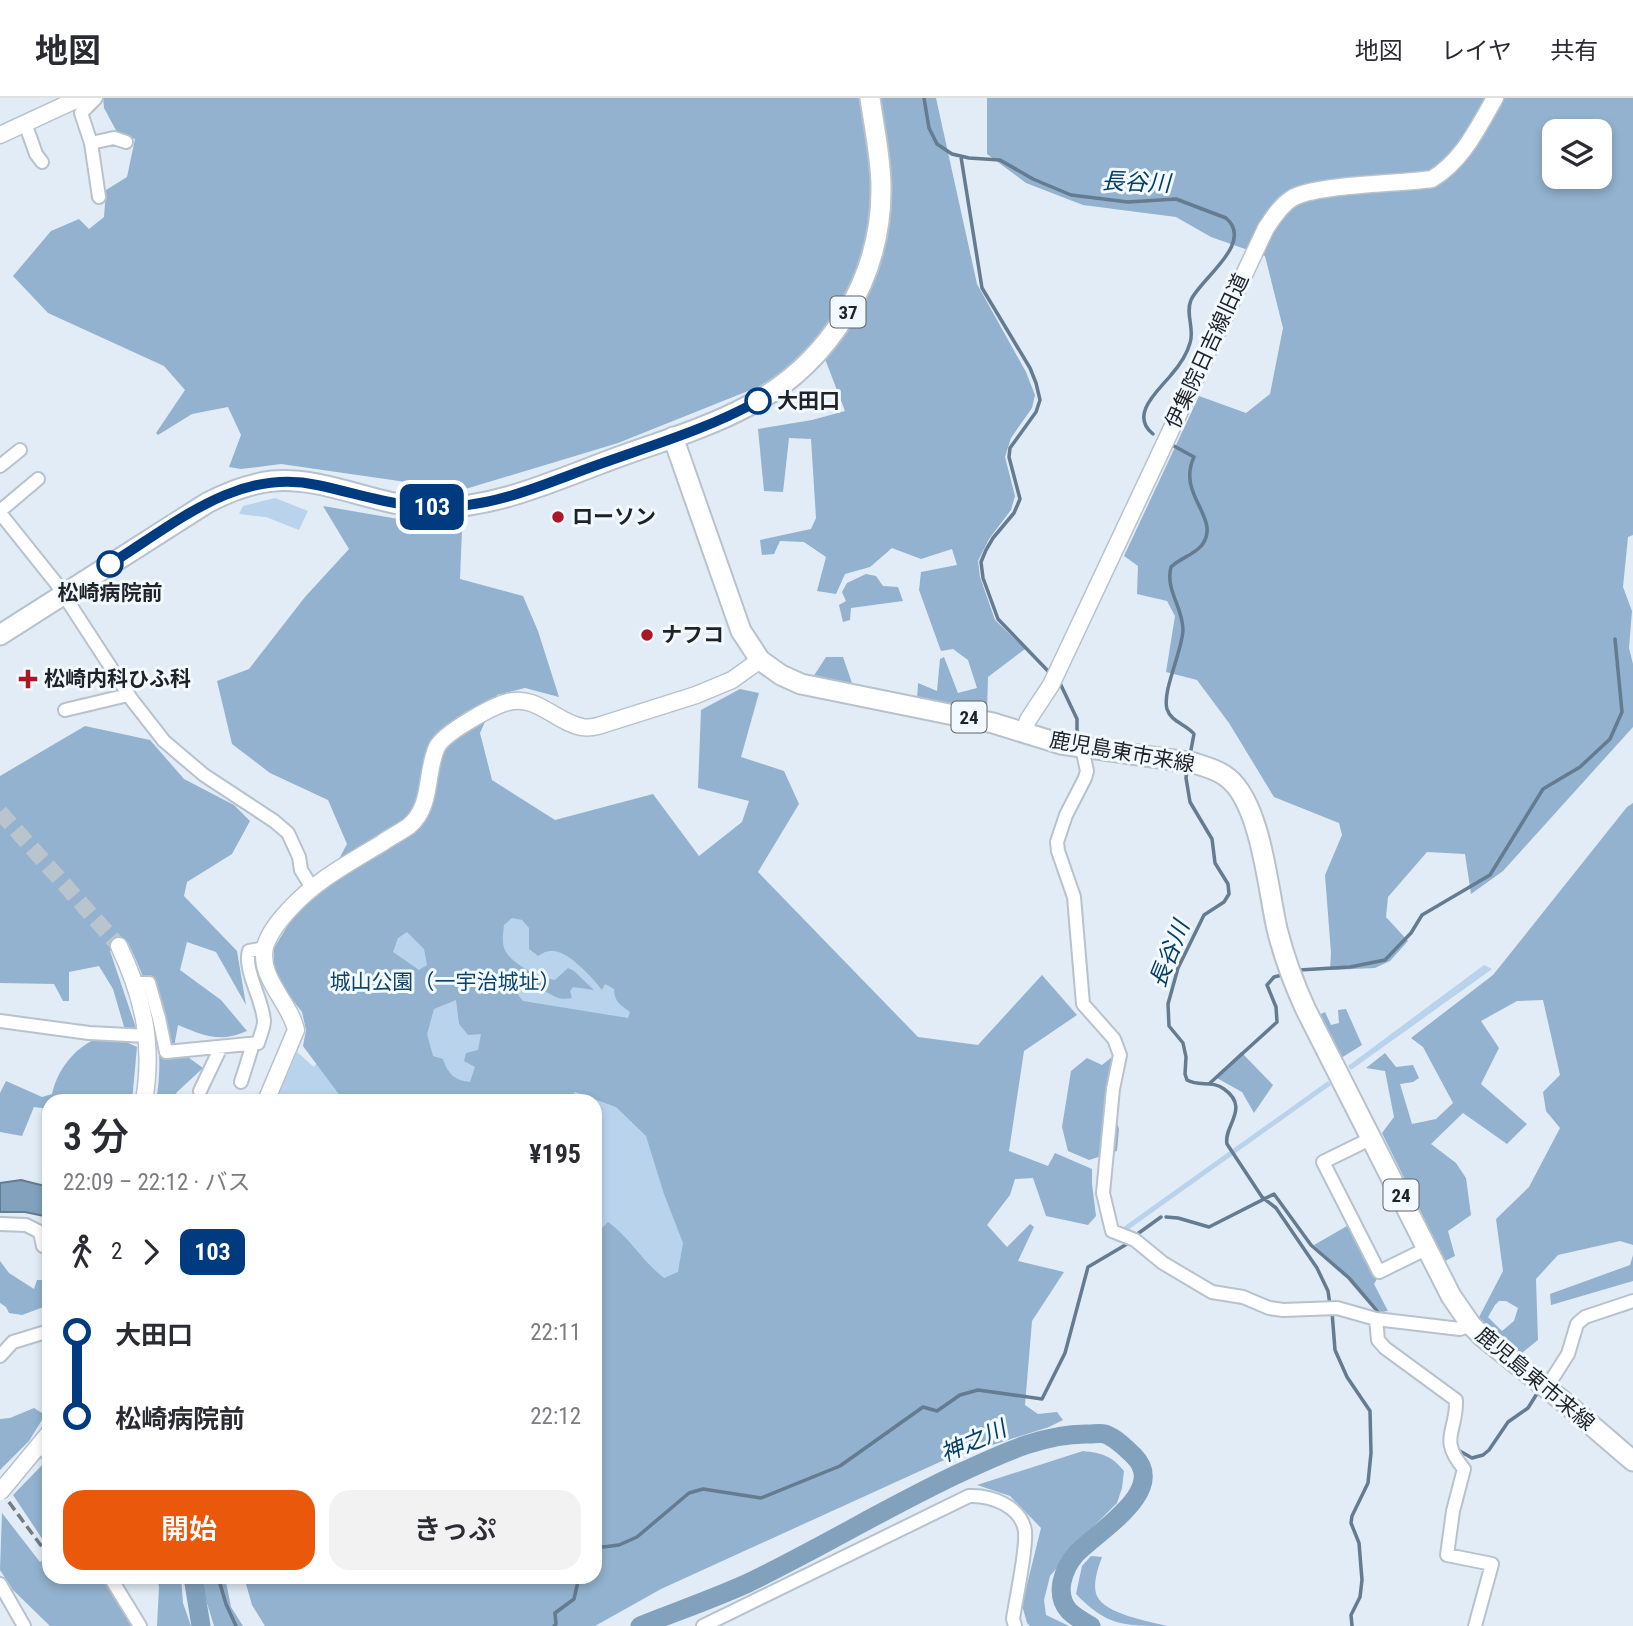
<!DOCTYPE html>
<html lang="ja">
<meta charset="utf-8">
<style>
:root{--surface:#fff;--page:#f2f2f3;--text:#2b2b33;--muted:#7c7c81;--line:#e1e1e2;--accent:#ea580c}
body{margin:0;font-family:"Roboto Condensed","Noto Sans JP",sans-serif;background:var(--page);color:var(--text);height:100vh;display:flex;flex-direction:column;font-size:26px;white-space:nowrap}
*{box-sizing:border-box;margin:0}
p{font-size:23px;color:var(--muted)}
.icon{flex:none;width:38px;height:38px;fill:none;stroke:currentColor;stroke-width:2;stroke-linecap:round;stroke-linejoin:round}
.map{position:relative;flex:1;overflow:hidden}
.drawer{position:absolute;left:42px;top:996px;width:560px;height:490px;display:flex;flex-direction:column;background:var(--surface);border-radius:21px;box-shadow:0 4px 10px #0003}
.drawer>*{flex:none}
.badge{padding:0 14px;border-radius:10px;font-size:24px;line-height:46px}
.tools{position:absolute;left:1542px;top:21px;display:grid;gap:14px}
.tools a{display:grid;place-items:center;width:70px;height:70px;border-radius:14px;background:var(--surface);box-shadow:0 4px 10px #0003;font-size:35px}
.map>.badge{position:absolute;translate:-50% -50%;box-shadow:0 0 0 4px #fff}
.legs{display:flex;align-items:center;gap:10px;height:77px;padding:0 21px;font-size:23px}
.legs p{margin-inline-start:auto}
.headline{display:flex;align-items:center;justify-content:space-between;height:119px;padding:0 21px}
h1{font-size:38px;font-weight:600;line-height:52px}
.action{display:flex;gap:14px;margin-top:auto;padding:14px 21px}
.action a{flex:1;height:80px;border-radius:21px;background:var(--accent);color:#fff;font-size:28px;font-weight:600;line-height:80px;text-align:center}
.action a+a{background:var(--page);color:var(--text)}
ul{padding:0 21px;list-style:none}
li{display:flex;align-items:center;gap:24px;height:84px;font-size:26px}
li i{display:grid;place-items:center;width:10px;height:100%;margin:0 9px;background:currentColor}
li i::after{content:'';width:18px;height:18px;margin:-9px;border:5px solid;border-radius:50%;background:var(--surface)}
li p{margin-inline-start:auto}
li:first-child i{background:linear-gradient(#0000 50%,currentColor 0)}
li:last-child i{background:linear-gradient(currentColor 50%,#0000 0)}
header{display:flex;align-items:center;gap:42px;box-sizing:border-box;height:98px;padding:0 35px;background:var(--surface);border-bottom:2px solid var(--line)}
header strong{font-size:33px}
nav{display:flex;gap:38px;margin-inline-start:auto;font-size:24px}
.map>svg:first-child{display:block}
.green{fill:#b8d3eb}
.forest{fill:#92b2cf;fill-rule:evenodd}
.water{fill:#81a1bd;stroke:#647b90;stroke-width:2}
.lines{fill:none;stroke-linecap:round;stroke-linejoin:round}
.stream{stroke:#647b90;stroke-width:3.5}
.river{stroke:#81a1bd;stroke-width:19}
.tertiary-tunnel{stroke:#bac4cd;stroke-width:16;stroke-dasharray:16 8;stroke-linecap:butt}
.minor-casing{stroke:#b7c2cc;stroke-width:16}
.tertiary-casing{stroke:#b7c2cc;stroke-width:19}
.primary-casing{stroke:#b7c2cc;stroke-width:23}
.minor{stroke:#fff;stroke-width:12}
.tertiary{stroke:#fff;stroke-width:16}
.primary{stroke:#fff;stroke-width:19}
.rail{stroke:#747b82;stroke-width:3.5;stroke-dasharray:10 5;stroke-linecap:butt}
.tertiary-bridge-casing{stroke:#b7c2cc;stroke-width:19;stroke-linecap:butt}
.tertiary-bridge{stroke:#fff;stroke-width:16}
.line-1-casing{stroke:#fff;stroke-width:16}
.line-1{stroke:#003b80;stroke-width:10}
.stop-1-dot{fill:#fff;stroke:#003b80;stroke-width:3.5}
.poi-dot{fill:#ab1726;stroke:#f2f9ff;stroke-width:2.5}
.labels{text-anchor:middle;stroke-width:6;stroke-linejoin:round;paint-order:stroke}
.shield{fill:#f2f9ff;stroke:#5e6368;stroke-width:2}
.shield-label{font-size:19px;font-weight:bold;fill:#1f2327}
.street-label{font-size:21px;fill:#1f2327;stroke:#f2f9ff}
.stop-label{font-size:21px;font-weight:bold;fill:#1f2327;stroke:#f2f9ff;text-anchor:start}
.poi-label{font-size:21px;font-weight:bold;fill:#1f2327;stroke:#f2f9ff;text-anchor:start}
.park-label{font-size:21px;fill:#0e4369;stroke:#f2f9ff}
.water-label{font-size:23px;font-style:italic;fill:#073e64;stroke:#f2f9ff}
</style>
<header>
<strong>地図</strong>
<nav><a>地図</a><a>レイヤ</a><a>共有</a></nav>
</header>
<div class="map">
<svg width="1633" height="1528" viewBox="0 0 1633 1528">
<rect width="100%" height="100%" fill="#e1ecf6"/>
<path class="green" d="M275,400L308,413L299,432L266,419L239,416L243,408Z
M475,798L644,884L601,982L654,1024L690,1169L595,1246V1003H276L297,954L314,969L341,924L362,846Z
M1484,867L1492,871L1351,972L1348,968Z
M1328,983L1331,987L1125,1134L1122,1130Z"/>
<path class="forest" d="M103,0H936L977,186L1026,274L1035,297L1032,310L1011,340L1005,359L1015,398L1011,412L989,441L978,463L980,479L995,522L1025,551L988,579L987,614L917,602L918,585L937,593L940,561L944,559L958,595L977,590L968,562L953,551L941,553L919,492L921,474L957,467L952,451L921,461L892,450L870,469L845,476L836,496L817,493L826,459L804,444L780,443L774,456L762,457L760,442L811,431L816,420L811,341L789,340L783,394L764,393L758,331L812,322L845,313L817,240L782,274L758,289L618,345L462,392L281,366L241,371L229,369L241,337L228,309L192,316L158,337L156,335L185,292L164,268L48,215L13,178L51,133L79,121L89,131L104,119L106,92L127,79L135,41L118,36L104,10Z
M987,0H1633V437L1628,439L1623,489L1632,513L1629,550L1633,566V629L1503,773L1471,796L1465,756L1427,754L1388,799L1386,819L1408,843L1390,863L1375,870L1330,872L1331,855L1325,777L1342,737L1339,725L1274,699L1229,625L1197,582L1166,574L1175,518L1167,503L1137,496L1138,468L1124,458L1199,298L1246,315L1270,296L1283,230L1265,158L1211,139L1176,119L1083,107L1026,85L987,56ZM1554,33H1600V79H1554Z
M323,408L462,432L460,481L523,498L538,533L559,599L525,590L497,597L480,635L492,682L555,722L653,696L699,758L742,724L749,703L698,690L701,612L740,591L759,595L741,659L784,673L799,706L758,774L918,939L978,947L1042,877L1077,917L1024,953L1009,1053L1048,1068L1055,1055L1092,1071V1086L1096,1118L1088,1127L1046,1118L1033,1080L1015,1081L1010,1097L987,1127L1007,1149L1030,1126L1034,1129L1018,1163L1064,1174L1032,1223L1025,1307L1038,1316L1057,1314L1063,1322L1049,1329L942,1363L661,1491L595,1528H265L252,1507L244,1479H595V1204L598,1195L595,1189V1160L602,1151L597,1135L608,1124C630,1140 642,1163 664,1180L678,1174L683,1145L664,1096L646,1038L616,1009L575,994L567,1003H344L303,948L306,932L302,914L274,879V850L293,819L326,785L347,746L328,702L270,675L232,646L217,583L249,571L305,499L349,451ZM512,820L522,822L529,830V851L538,858C543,855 548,852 554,853C569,854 593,880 602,892L605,886L614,891C614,904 621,907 630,914L628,920L523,903L518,897L519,892C548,884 550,905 572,900L570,893L573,889L594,892L574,873L568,870L555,882C540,880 510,866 504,850C502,843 503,834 504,827ZM407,834L424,851L427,867L419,872L393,854L398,840ZM456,902L459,926L468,937L481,936L478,952L466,955L464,963L475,969L470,984C454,982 448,976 443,961L433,958L427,936L434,911Z
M866,476L876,478L883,488L898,489L903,503L851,510L850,522L843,524L839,507L846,503L842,494L847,485Z
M826,559H843L853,588L813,579Z
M85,628L150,642L184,681L234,707L250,723L232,756L187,784L184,798L237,853L246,907L216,854L187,844L180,872L221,902L247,933C219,945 205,938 178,927L174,949L203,970L176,995L183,1003H156C166,948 153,894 128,845L110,853L136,930L125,932L113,891L99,868L69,874V903H63L54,886L0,885V678Z
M1633,705V1147L1620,1143L1558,1157L1536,1181L1538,1242L1517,1259L1477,1223L1503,1173L1496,1121L1529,1089L1560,1030L1546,1013L1543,994L1560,977L1543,902L1517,903L1481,923L1499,950L1481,986L1527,1026L1507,1046L1463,1015L1431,1046L1456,1065L1466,1080L1471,1117L1448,1133L1455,1158L1445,1163L1382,1035L1394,1019L1385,973L1366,970L1385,955L1396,969L1413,967L1419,980L1413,984L1400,986L1412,1026L1436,1021L1453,1005L1423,949L1411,940L1493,877L1627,709ZM1499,1203H1506L1518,1210L1514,1223L1502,1233L1488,1219L1495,1207Z
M1346,911L1362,947L1341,960L1317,918L1325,914L1331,927L1339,925L1338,912Z
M96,941L124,943L137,949L132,1003H49V1011L34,1009L22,1038L0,1034V995L6,983L42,999L52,996C57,973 74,950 96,941Z
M1241,954L1273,987L1254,1015L1242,994L1215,979Z
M1112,959L1107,991L1119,1031L1117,1053L1089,1062L1068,1053L1062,1029L1071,973L1087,960L1102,967Z
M1347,1128L1354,1131L1377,1181L1374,1186L1388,1213L1381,1214L1350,1180L1314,1147Z
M1633,1157V1183L1551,1207L1550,1196L1630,1167Z
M0,1163L9,1175L34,1191L37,1182H49V1207L22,1217L9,1215L6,1209L0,1205Z
M34,1310L45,1317L29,1343L0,1372V1321L10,1320Z
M1083,1353C1102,1355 1112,1358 1124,1373L1122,1390L1117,1405L1083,1439L1050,1478L1044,1502L1046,1517L1069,1528H1030L1027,1525L1022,1507L1041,1430L1010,1398L977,1387Z
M48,1361L49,1364V1451L13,1397Z
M2,1415L40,1464L49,1458V1479H107L133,1528H50L13,1492L0,1472Z
M1091,1458L1102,1459C1098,1470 1092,1487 1097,1498C1105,1516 1148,1523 1167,1528C1123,1528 1107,1528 1076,1496L1082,1468Z
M157,1479H181L183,1505L191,1528H157L159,1489Z
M199,1479H225L231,1509L243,1528H214Z"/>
<path class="water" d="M21,1082L49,1089V1119L25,1114H0V1085Z"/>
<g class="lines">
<path class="stream" d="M924,0L929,30L937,46L952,56L969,60L1000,62L1033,81L1071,97L1128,104L1176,101L1226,120C1255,145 1201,180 1191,202C1185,216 1195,231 1190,245C1187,256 1178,269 1171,277C1158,293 1129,317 1153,336
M961,59L982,190L1030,270L1036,285L1040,302L1036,314L1010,350L1009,359L1020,401L1014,415L993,440L986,452L981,464L983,480L998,521L1048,573
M1174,348L1194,359C1176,397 1222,420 1202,447C1194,457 1180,460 1171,469C1165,492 1183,509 1183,532C1182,554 1162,593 1167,611C1171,624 1186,626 1194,636L1190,657
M1059,583L1077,621V642
M1187,672L1186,680L1190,704L1212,741L1215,765L1228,786L1229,796L1224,804L1204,817L1178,870L1168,906L1169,928L1183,945L1186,959L1185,976L1187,982C1199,989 1212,982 1224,991C1251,1010 1223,1028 1227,1046L1262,1099L1276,1110L1317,1170L1328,1193L1330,1207
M1299,872L1350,869L1385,862L1411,835L1422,817L1490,777L1543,691L1580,669L1610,641L1622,614L1615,541
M1210,985L1277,924L1276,909L1267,887L1274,879L1282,877
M1166,1119L1178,1120L1209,1129L1274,1096L1311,1147L1349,1180L1379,1215
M1136,1137L1161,1119
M1332,1214L1335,1252L1347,1279L1370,1313L1371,1355L1368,1385L1352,1418L1351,1425L1359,1445L1362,1482L1360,1499L1351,1517L1352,1528
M1458,1352L1472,1360L1483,1357L1489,1352L1508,1324L1528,1310L1538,1294
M595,1450L619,1447L637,1439L689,1395L703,1391L761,1400L840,1368L923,1309L937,1313L960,1297L978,1292L1042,1301L1065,1255L1088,1169L1127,1146
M218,1479L226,1506L236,1528
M554,1528L556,1526L555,1515L574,1501L579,1479"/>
<path class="river" d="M193,1479L201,1528
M640,1528C675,1514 713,1501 748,1485C821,1450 890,1407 964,1373C1003,1355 1045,1335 1089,1336C1094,1336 1100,1335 1105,1336C1116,1340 1126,1350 1134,1358C1169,1393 1095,1435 1076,1456C1063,1471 1054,1496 1069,1513C1075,1519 1084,1524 1091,1528"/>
<path class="tertiary-tunnel" d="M0,714L119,848"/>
<defs>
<path id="minor" d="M96,0L81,15L91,45L99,99
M25,25L36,56L42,64
M91,45L114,40L126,44
M0,368L20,352
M0,413L38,381
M0,415L56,485L132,602L164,643L204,677L274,723L288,735L299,759L301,772L311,788
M65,612L128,597
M1082,650L1087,673L1085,680L1066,717L1057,744L1058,753L1074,799L1083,906L1114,941L1120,957L1113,991L1103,1095L1112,1133L1135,1142L1163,1165L1212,1194L1243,1199L1269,1210L1283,1212L1337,1210L1376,1221L1460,1231L1471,1227
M136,885H149L159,920L166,954L258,945C260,938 264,930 264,923C263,902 243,871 249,853L265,850
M0,923L89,935L148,938
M241,984L253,946
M200,993L221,949
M1372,1040L1323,1064L1379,1174L1428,1150
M0,1126L26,1127L40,1134L43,1148
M1376,1221L1378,1242L1385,1250L1456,1302C1457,1335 1438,1340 1464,1371L1453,1413L1447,1457L1492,1466L1475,1528
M0,1258L13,1244L49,1233
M1547,1289L1568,1256L1577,1226L1585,1219L1633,1203
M40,1347L49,1358
M110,1479L140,1528
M0,1486L24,1528
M703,1528L969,1398C991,1397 1021,1408 1025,1433C1027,1452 1016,1500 1013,1521L1015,1528"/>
<path id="tertiary" d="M0,37L80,0
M1024,634L1028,622L1051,587L1266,130C1273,120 1280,108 1291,101C1313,86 1400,86 1432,81C1463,62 1477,31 1495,0
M119,848C143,899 154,945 144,1003
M266,1003L296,932C290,904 258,880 265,849C269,835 278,824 288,813C315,783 347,766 382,745C390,739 401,734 409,728C433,708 425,674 437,649C444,635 492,608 508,604C536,596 557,625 582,629C587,630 594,629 598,628L696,597L732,582L760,562
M11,1381L49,1335"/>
<path id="primary" d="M673,339L741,533L760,562L781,577L801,586L993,625L1061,646L1194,665C1210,670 1225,674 1236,688C1262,721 1268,790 1277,831C1284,859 1294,886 1306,912L1451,1198L1471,1227L1483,1239L1569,1308L1633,1363
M0,537L207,405C228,394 249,386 272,383C325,378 378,409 433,410C499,410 560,380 621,358C663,343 709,329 748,308C829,266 882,181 881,89C881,60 874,29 870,0"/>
</defs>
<use href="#minor" class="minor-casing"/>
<use href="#tertiary" class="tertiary-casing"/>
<use href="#primary" class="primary-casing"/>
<use href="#minor" class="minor"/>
<use href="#tertiary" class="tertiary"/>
<use href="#primary" class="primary"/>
<path class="rail" d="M0,1392L48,1457"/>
<defs>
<path id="tertiary-bridge" d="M0,1394L11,1381"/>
</defs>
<use href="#tertiary-bridge" class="tertiary-bridge-casing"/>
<use href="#tertiary-bridge" class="tertiary-bridge"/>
</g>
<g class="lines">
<defs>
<path id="line-1" d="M110,466C173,427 238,369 317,387C369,398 403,413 458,408C508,404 554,382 600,366C653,347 710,330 758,303"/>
</defs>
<use href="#line-1" class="line-1-casing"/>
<use href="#line-1" class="line-1"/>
</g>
<g class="stop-1-dot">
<circle cx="758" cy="303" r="12"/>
<circle cx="110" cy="466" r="12"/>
</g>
<g class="poi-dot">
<circle cx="558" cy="419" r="7"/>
<circle cx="647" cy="537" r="7"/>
<path d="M24.5 570.5h7v7h7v7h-7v7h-7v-7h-7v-7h7z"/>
</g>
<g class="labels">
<g class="shield">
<rect x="830.5" y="198.5" width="35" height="31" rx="5"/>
<rect x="951.5" y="603.5" width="35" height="31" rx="5"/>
<rect x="1383.5" y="1081.5" width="35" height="31" rx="5"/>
</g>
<g class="shield-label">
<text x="848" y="221">37</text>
<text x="969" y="626">24</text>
<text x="1401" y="1104">24</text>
</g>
<g class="street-label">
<text transform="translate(1207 253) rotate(-65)" y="7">伊集院日吉線旧道</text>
<text transform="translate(1122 654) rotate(10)" y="7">鹿児島東市来線</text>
<text transform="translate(1535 1281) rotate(40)" y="7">鹿児島東市来線</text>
</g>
<g class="stop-label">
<text x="777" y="310">大田口</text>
<text x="110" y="502" text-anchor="middle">松崎病院前</text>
</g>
<g class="poi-label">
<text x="572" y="426">ローソン</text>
<text x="661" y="544">ナフコ</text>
<text x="44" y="588">松崎内科ひふ科</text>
</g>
<g class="park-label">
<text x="445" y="891">城山公園（一宇治城址）</text>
</g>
<g class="water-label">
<text transform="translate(1136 84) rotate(2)" y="8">長谷川</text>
<text transform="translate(1169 856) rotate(-68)" y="8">長谷川</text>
<text transform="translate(973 1343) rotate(-24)" y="8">神之川</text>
</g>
</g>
</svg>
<div class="tools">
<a><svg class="icon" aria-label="layers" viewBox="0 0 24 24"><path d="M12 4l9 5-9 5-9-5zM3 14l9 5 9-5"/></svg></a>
</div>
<b class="badge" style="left:432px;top:409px;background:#003b80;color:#fff">103</b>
<section class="drawer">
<div class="headline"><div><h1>3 分</h1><p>22:09 – 22:12 · バス</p></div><b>¥195</b></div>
<div class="legs"><svg class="icon" aria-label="walk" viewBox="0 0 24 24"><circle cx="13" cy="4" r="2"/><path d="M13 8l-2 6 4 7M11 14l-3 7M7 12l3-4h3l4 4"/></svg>2<svg class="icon" aria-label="forward" viewBox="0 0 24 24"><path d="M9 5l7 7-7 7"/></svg><b class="badge" style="background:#003b80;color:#fff">103</b></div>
<ul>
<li><i style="color:#003b80"></i><b>大田口</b><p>22:11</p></li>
<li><i style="color:#003b80"></i><b>松崎病院前</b><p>22:12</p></li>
</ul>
<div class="action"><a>開始</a><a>きっぷ</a></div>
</section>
</div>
